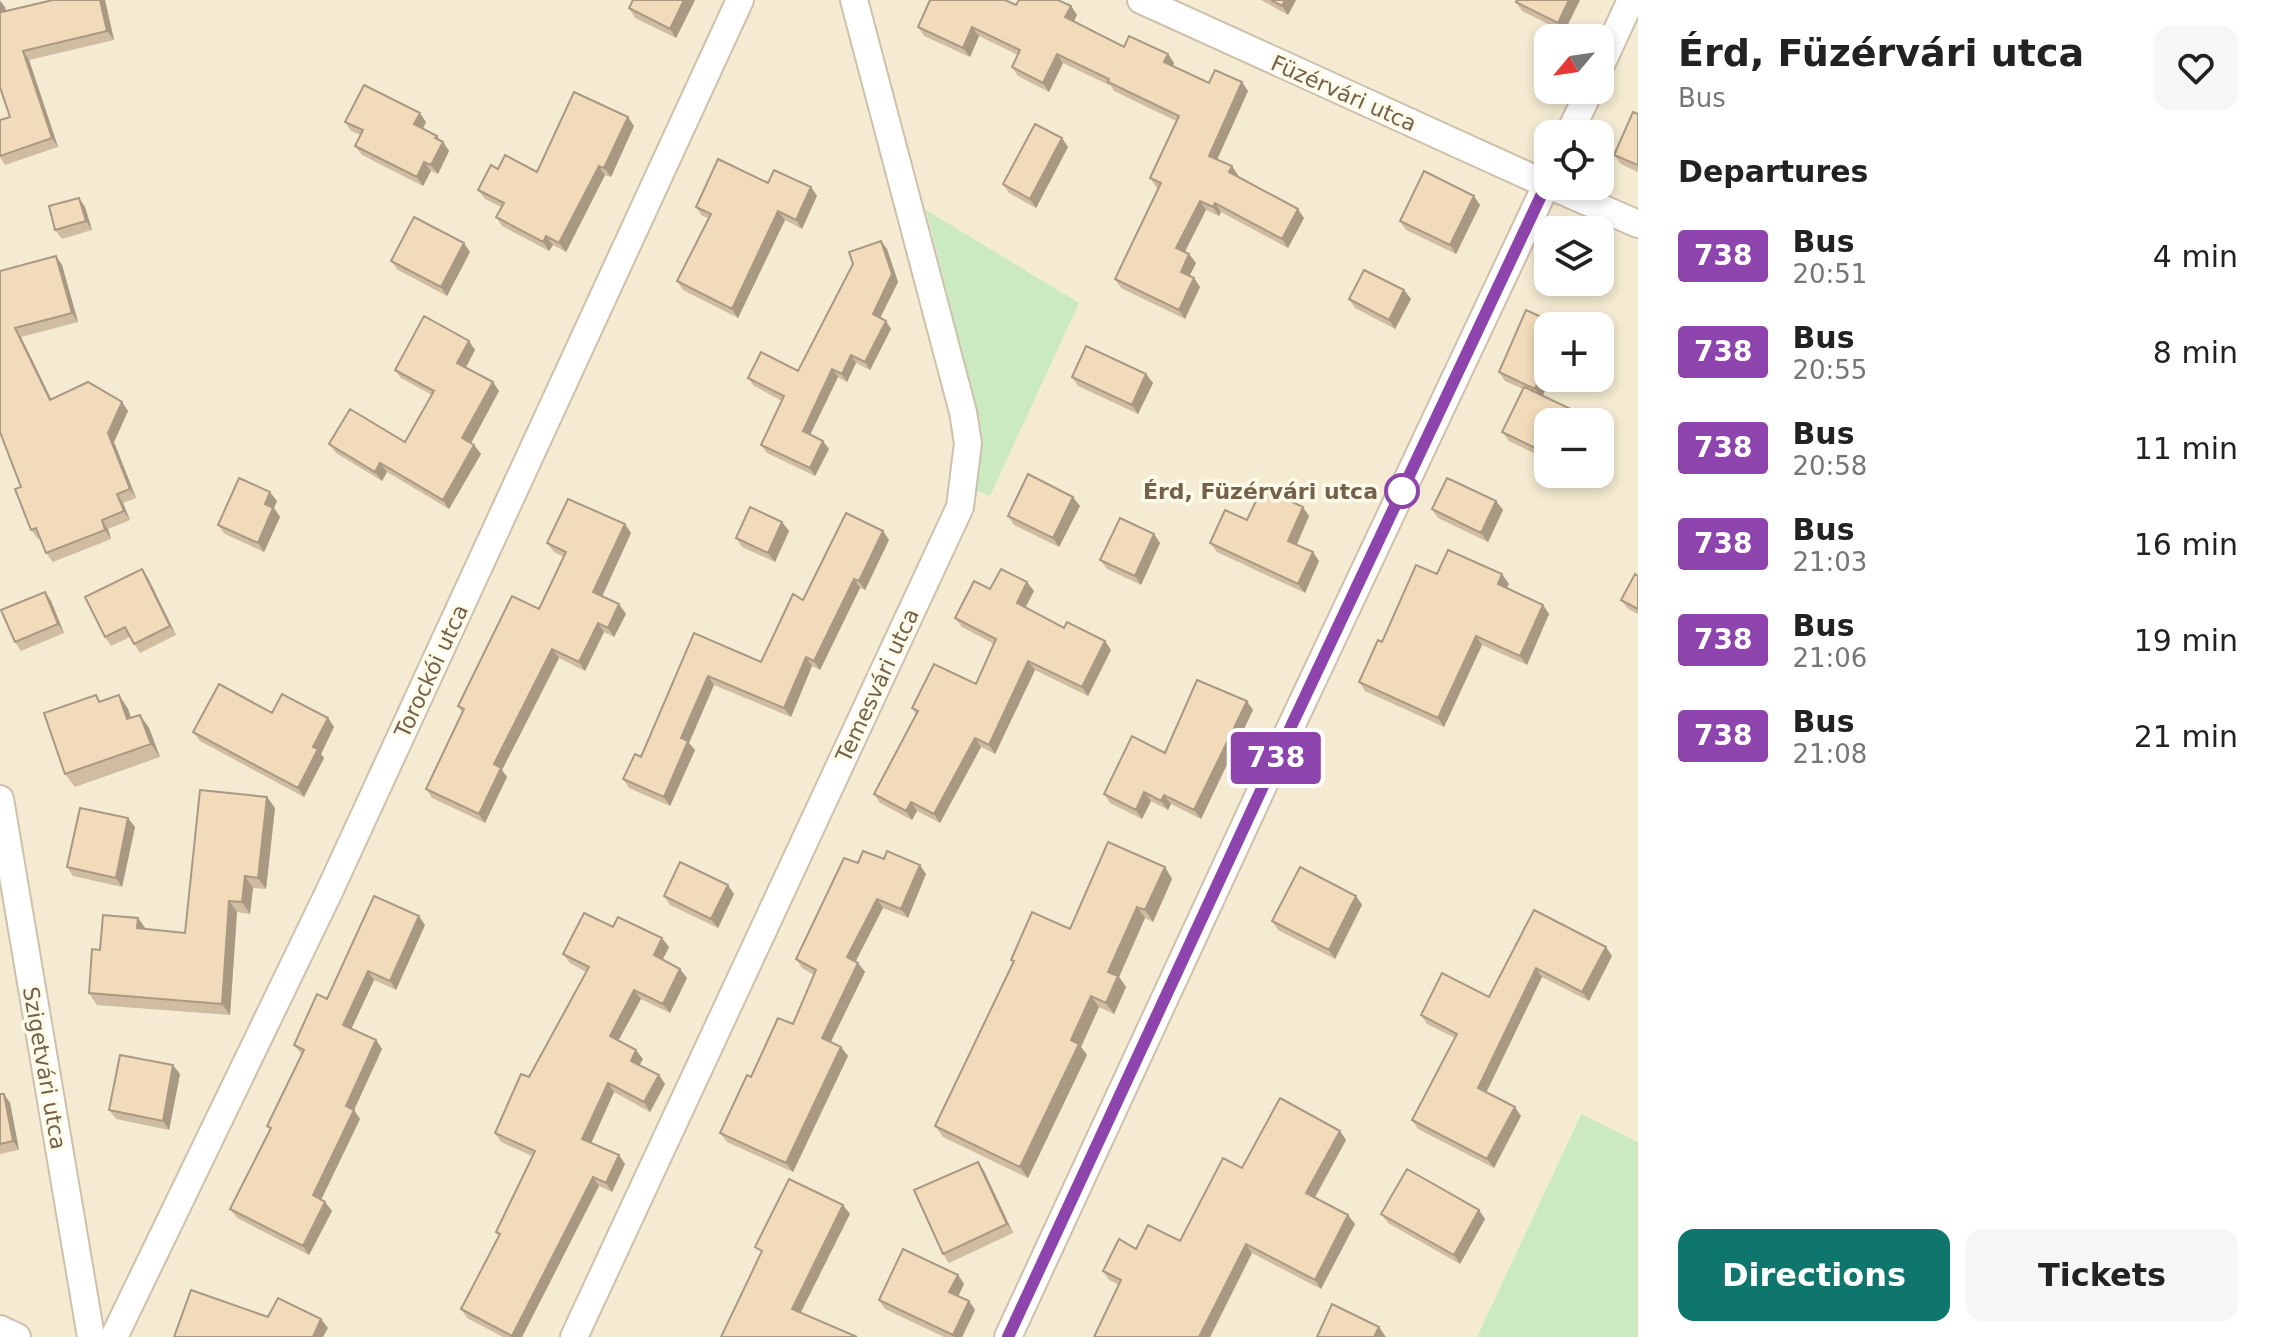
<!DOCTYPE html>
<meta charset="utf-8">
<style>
:root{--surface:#fff;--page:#f6f6f6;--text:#222;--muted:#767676;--accent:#0f766e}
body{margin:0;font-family:"DejaVu Sans",sans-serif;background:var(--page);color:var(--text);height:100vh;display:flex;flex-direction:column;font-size:30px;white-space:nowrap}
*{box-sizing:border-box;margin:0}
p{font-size:26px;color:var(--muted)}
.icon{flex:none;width:44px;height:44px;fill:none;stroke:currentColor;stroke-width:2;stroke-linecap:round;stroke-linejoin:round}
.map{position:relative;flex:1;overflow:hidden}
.drawer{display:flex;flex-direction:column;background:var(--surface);width:640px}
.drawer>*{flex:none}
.badge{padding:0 16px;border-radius:6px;font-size:28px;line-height:52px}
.needle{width:52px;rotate:241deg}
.controls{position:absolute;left:1534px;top:24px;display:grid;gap:16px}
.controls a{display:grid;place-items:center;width:80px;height:80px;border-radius:16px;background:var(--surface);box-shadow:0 4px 12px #0003;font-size:40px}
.map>.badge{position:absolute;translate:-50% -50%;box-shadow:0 0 0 4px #fff}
h2{padding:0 40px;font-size:30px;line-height:72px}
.round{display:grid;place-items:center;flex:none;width:84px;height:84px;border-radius:16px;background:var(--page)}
.overview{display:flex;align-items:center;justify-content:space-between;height:136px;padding:0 40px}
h1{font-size:38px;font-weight:800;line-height:60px}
.action{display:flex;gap:16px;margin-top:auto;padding:16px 40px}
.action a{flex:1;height:92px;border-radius:16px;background:var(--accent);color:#fff;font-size:32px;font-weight:800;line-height:92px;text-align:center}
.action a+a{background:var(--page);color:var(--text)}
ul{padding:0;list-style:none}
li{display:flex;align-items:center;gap:24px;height:96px;padding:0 40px}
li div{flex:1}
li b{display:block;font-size:30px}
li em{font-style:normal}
li .badge{min-width:88px;font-weight:700;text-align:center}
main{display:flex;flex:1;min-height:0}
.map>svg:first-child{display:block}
.residential{fill:#f4ebd2;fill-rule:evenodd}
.green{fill:#cbeac2}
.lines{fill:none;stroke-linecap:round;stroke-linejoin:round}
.street-casing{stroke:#cec0aa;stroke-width:30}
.street{stroke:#fff;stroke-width:26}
.wall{fill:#d0bca1}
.shaded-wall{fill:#a99983}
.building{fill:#f2dbbb;stroke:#a99983;stroke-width:2}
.line-casing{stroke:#fff;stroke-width:18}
.line{stroke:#8e44ad;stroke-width:12}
.stop-dot{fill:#fff;stroke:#8e44ad;stroke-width:4}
.labels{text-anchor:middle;stroke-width:7;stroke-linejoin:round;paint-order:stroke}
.street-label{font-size:22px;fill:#756149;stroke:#fffbea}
.stop-label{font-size:22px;font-weight:bold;fill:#756149;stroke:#fffbea;text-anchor:end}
</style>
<main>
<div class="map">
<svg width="1638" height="1337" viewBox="0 0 1638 1337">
<rect width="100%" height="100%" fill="#fcf7e3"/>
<path class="residential" d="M0,0H1638V1142L1580,1115L1477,1337H0ZM1548,38H1600V90H1548ZM1548,134H1600V186H1548ZM1548,230H1600V282H1548ZM1548,326H1600V378H1548ZM1548,422H1600V474H1548Z"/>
<path class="green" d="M926,210L1079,303L990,496L972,489L977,455L974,399Z
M1581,1114L1638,1142V1337H1477Z"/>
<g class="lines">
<defs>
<path id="street" d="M1141,0L1548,185
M1600,67L1631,0
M1569,134L1590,90
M1551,186L1638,224
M0,799L91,1337
M0,1329L17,1337
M114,1337L329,892L740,0
M574,1337L960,507L968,443L963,412L854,0
M1008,1337L1270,771L1548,181"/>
</defs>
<use href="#street" class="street-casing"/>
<use href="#street" class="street"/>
</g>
<path class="wall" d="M53,0H105L114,40L29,60L58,147L5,165L0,157V120L10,117L5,7L6,11Z
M633,0H695L676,38L635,18L629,8Z
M1261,0H1296L1288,15Z
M1517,0H1580L1564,32L1522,11L1516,2Z
M1016,5L1071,6L1077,15L1074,22L1124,47L1168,54L1174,63L1173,66L1209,83L1248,91L1217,160L1238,175V176L1304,218L1288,248L1221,212L1219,216L1206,210L1185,252L1189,254L1196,263L1189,276L1194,278L1200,287L1185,319L1121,288L1115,279L1159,188L1156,187L1150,178L1176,121L1114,91L1111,86L1063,63L1049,92L1018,76L1012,67L1018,55L979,36L970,57L924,36L918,27Z
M1638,114V172L1621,164L1614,155Z
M345,122H426L423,129L437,136L440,140L443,142L449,151L438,174L431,171L423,186L362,155L355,146L361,135L351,131Z
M634,126L611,177L605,175L566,252L553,245L549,251L502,226L496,217L501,207L485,199L478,190L537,172Z
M1068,147L1036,208L1009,193L1003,184Z
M768,183L811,187L817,196L802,229L785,220L738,318L683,290L677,281L708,218L702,216L696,207Z
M1480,205L1456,254L1406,230L1400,221Z
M85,207L92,230L62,239L55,230Z
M881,241L887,249L898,282L880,318L886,321L891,329L870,370L856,363L847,382L838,377L810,435L829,449L815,476L767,453L761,445L782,401L754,386L748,378L798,371Z
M470,252L447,296L398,270L391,261Z
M56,256L62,265L78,322L21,337L51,399L122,402L128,411L114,442L136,498L123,503L130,520L108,529L111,539L53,562L46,553L40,538L38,539L31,530L21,487L0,271Z
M1404,290L1411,299L1395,329L1355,308L1349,299Z
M469,341L475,350L466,368L499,391L471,443L474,445L481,454L449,509L387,472L382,481L336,453L329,444L405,442L432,395L401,378L395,370Z
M1499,372L1550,378L1542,395L1594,420L1595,422H1548V460L1509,441L1502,432L1523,389L1505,381Z
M1146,374L1153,383L1138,414L1078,386L1072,377Z
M277,501L274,508L280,517L264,552L225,534L218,525Z
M1496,501L1503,510L1488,542L1438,518L1432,509Z
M1080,506L1059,547L1014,525L1008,516Z
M1309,516L1297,545L1319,561L1305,593L1217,552L1210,543L1247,520Z
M782,522L789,531L775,562L742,547L736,538Z
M625,524L631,533L602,596L626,614L614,637L604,632L585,671L559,658L502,770L507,777L485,823L432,798L426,789L462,712L458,706L539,609L564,557L554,552L547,543Z
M883,531L889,540L865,590L860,588L820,670L812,666L791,717L714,685L689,743L695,750L670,806L629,788L623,779L641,757L694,633L761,662L803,600Z
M1154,534L1160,543L1141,585L1107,569L1100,560Z
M142,569L148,578L176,635L140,653L130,637L111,646L105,637Z
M1437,574L1509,584L1506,588L1543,605L1549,614L1527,665L1482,645L1444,727L1365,691L1359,682L1382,642Z
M1638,576V614L1628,609L1621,600Z
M990,589L1034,591L1025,608L1064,628L1105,641L1111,650L1088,696L1035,670L995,754L981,747L940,823L917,811L912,820L880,803L874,794L916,714L912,708L976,684L994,644L962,627L955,618Z
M45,592L51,601L64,633L21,651L15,642Z
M119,695L128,709L131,718L140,715L149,728L160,757L75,787L65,774L101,702Z
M1253,710L1201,819L1171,804L1168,810L1151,801L1142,819L1110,803L1104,794L1165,753Z
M328,718L334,727L321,754L324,758L304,797L200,741L193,732Z
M267,797L275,808L266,889L253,888L250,914L237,912L230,1015L97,1005L89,993L100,950L146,929L185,933Z
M135,827L122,887L73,876L67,867Z
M884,859L926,874L908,918L883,908L856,961L858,963L865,972L831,1042L848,1056L793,1172L727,1142L720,1133L751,1077L793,1024L814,975L802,968L796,959L858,863Z
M1165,867L1172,879L1153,922L1145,918L1119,977L1126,987L1114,1014L1099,1007L1081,1047L1087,1055L1028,1178L943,1137L935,1126L1013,962L1011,960L1070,929Z
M734,894L718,928L670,905L664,896Z
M1356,896L1362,905L1335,959L1278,930L1272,921Z
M1534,910L1612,956L1589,1001L1542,977L1486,1093L1521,1116L1494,1168L1418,1129L1412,1120L1455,1038L1427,1024L1421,1015L1489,997Z
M425,925L396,990L374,980L351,1029L376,1040L382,1049L354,1110L360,1119L321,1200L325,1202L332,1211L309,1255L237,1218L230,1209L270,1130L267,1126L302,1055L294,1045L327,999Z
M613,927L669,947L663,960L687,978L670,1013L641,999L618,1041L643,1059L639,1065L659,1075L665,1084L650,1112L614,1092L591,1143L625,1164L612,1192L599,1186L522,1337H503L467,1318L461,1309L499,1236L496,1232L532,1156L501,1142L495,1133L529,1077L586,972L570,963L563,954Z
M180,1074L169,1130L116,1119L109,1110Z
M0,1094H4L10,1103L19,1150L0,1154Z
M1346,1140L1315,1198L1355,1224L1321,1289L1252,1253L1210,1337H1094L1119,1285L1109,1280L1103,1271L1136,1249L1180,1241L1242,1168Z
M978,1162L984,1171L1013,1233L949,1263L943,1254Z
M1381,1214L1485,1219L1460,1264L1388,1223Z
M958,1275L964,1284L958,1296L969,1301L975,1310L962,1337H944L885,1309L879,1300Z"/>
<path class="shaded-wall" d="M0,0L5,7L8,21L2,12Z
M100,0H105L114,40L107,31Z
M684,0H695L676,38L670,29Z
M1285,0H1296L1288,15L1282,6Z
M1569,0H1580L1564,32L1558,23Z
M1071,6L1077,15L1071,26L1065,17Z
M972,27L979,36L970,57L963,48Z
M23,51L29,60L58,147L52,138Z
M1057,54L1063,63L1049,92L1043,83Z
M1168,54L1174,63L1171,71L1164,62Z
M1242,82L1248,91L1215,164L1209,156Z
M420,113L426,122L420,133L414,124Z
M628,117L634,126L611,177L604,168Z
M437,136L442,144L443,142L449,151L438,174L431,165Z
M1062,138L1068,147L1036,208L1030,199Z
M424,162L431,171L423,186L417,177Z
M599,166L605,175L566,252L559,243Z
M1232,166L1238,175L1236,181L1229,172Z
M811,187L817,196L802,229L796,220Z
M1474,196L1480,205L1456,254L1450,245Z
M79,198L85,207L92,230L86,221Z
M1200,201L1206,210L1182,257L1176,248Z
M1215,203L1221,212L1219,216L1213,207Z
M1298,209L1304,218L1288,248L1282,239Z
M778,211L785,220L738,318L732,309Z
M546,236L553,245L549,251L543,242Z
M881,241L887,249L898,282L878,322L873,314Z
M464,243L470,252L447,296L441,287Z
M1189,254L1196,263L1187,281L1181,272Z
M56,256L62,265L78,322L72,313Z
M1194,278L1200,287L1185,319L1179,310Z
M1404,290L1411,299L1395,329L1389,320Z
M886,321L891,329L870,370L865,362Z
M15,328L21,337L56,409L50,400Z
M469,341L475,350L463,372L457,363Z
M851,355L856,363L847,382L842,374Z
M1548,359V378H1550L1542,398L1535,389Z
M832,369L838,377L808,439L803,431Z
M1146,374L1153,383L1138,414L1132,405Z
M493,382L499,391L469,447L462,438Z
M122,402L128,411L114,442L136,498L130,489L108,433Z
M823,441L829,449L815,476L810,468Z
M474,445L481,454L449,509L443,500Z
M380,463L387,472L382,481L375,472Z
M270,492L277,501L274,508L280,517L264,552L258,543L265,504Z
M117,494L123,503L130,520L124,511Z
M1073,497L1080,506L1059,547L1053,538Z
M1496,501L1503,510L1488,542L1481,533Z
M1303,507L1309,516L1294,550L1288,541Z
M102,520L108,529L111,539L105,530Z
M782,522L789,531L775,562L768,553Z
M625,524L631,533L600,601L593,592Z
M883,531L889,540L865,590L859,581Z
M1154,534L1160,543L1141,585L1135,576Z
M1313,552L1319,561L1305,593L1298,584Z
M142,569L148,578L176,635L170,626Z
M1502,574L1509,584L1504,593L1498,584Z
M854,579L860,588L820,670L814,661Z
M1027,582L1034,591L1023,612L1017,603Z
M45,592L51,601L64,633L58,624Z
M619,604L626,614L614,637L608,628Z
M1543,605L1549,614L1527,665L1520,656Z
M598,623L604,632L585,671L579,662Z
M1476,636L1482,645L1444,727L1438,718Z
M1105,641L1111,650L1088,696L1082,687Z
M552,649L559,658L502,770L507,777L485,823L479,814L494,764Z
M806,657L812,666L791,717L784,708Z
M1028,661L1035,670L995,754L989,745Z
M708,676L714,685L689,743L695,750L670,806L664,797L681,738Z
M119,695L128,709L136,732L127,719Z
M1247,701L1253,710L1201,819L1194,810Z
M140,715L149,728L160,757L151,744Z
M328,718L334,727L321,754L324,758L304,797L298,788L313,747Z
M975,738L981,747L940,823L934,814Z
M1144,792L1151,801L1142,819L1136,810Z
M1164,795L1171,804L1168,810L1161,801Z
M267,797L275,808L266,889L258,878Z
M911,802L917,811L912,820L906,811Z
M128,818L135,827L122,887L116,878Z
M920,865L926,874L908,918L901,909Z
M1165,867L1172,879L1153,922L1145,910Z
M245,876L253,888L250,914L242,902Z
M728,885L734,894L718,928L711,919Z
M1356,896L1362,905L1335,959L1329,950Z
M877,899L883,908L853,966L847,957Z
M229,901L237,912L230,1015L222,1004Z
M1137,907L1145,918L1119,977L1126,987L1114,1014L1106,1003L1108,972Z
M419,916L425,925L396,990L390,981Z
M138,918L146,929L137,928Z
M662,938L669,947L660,964L654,955Z
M1606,947L1612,956L1589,1001L1582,992Z
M858,963L865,972L828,1047L822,1038Z
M1536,968L1542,977L1484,1097L1478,1088Z
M680,969L687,978L670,1013L663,1004Z
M368,971L374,980L349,1034L343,1025Z
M634,990L641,999L616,1045L610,1036Z
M1091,996L1099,1007L1081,1047L1087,1055L1028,1178L1020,1167L1071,1040Z
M376,1040L382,1049L354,1110L360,1119L319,1204L313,1195L346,1106Z
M841,1047L848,1056L793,1172L786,1163Z
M636,1050L643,1059L637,1070L631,1061Z
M173,1065L180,1074L169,1130L163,1121Z
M659,1075L665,1084L650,1112L644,1102Z
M608,1083L614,1092L589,1148L582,1139Z
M4,1094L10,1103L19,1150L13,1141Z
M1515,1107L1521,1116L1494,1168L1487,1159Z
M1340,1131L1346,1140L1312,1202L1306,1193Z
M619,1155L625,1164L612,1192L606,1183Z
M978,1162L984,1171L1013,1233L1007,1224Z
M593,1177L599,1186L522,1337H513L512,1336Z
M325,1202L332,1211L309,1255L303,1246Z
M843,1205L850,1214L798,1318L792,1309Z
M1479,1210L1485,1219L1460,1264L1454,1255Z
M1348,1215L1355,1224L1321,1289L1315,1280Z
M1246,1244L1252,1253L1210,1337H1199Z
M958,1275L964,1284L956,1301L949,1292Z
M969,1301L975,1310L962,1337H954L953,1335Z
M321,1319L328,1328L323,1337H313Z
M1379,1327L1386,1337H1374Z"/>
<path class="building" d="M53,0H100L107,31L23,51L52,138L0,156V120L10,117L0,87V3L2,12Z
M633,0H684L670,29L629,8Z
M930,0H1005L1016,5L1019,0H1058L1071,6L1065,17L1124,47L1129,36L1168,54L1164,62L1209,83L1215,70L1242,82L1209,156L1232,166L1229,172L1298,209L1282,239L1215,203L1213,207L1200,201L1176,248L1189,254L1181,272L1194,278L1179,310L1115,279L1161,183L1150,178L1179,116L1108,82L1109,79L1057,54L1043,83L1012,67L1020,50L972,27L963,48L918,27Z
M1271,0H1285L1282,6Z
M1517,0H1569L1558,23L1516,2Z
M364,85L420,113L414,124L437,136L435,138L443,142L431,165L424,162L417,177L355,146L363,130L345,122Z
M574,92L628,117L604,168L599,166L559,243L546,236L543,242L496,217L504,203L478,190L491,165L498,169L505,155L537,172Z
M1633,112L1638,114V165L1614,155Z
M1035,124L1062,138L1030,199L1003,184Z
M718,159L768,183L774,170L811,187L796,220L778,211L732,309L677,281L711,214L696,207Z
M1424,171L1474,196L1450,245L1400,221Z
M79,198L86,221L55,230L49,206Z
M414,217L464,243L441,287L391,261Z
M881,241L892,274L873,314L886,321L865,362L851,355L842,374L832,369L803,431L823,441L810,468L761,445L784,396L748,378L761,352L798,371L853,264L849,252Z
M56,256L72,313L15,328L50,400L88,382L122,402L108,433L130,489L117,494L124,511L102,520L105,530L46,553L36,528L31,530L15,489L21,487L0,432V271Z
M1364,270L1404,290L1389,320L1349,299Z
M1526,310L1561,326H1548V359L1535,389L1499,372Z
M424,316L469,341L457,363L493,382L462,438L474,445L443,500L380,463L375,472L329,444L350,409L405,442L434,391L395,370Z
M1086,346L1146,374L1132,405L1072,377Z
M1524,387L1594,420L1592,422H1548V454L1502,432Z
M1028,474L1073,497L1053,538L1008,516Z
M239,478L270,492L265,504L273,508L258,543L218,525Z
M1447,478L1496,501L1481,533L1432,509Z
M1262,488L1303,507L1288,541L1313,552L1298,584L1210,543L1225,510L1247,520Z
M568,499L625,524L593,592L619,604L608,628L598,623L579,662L552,649L494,764L501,768L479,814L426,789L464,709L458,706L512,596L539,609L566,552L547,543Z
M750,507L782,522L768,553L736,538Z
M846,513L883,531L859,581L854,579L814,661L806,657L784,708L708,676L681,738L688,741L664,797L623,779L635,754L641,757L694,633L761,662L793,594L803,600Z
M1120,518L1154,534L1135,576L1100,560Z
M1448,550L1502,574L1498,584L1543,605L1520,656L1476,636L1438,718L1359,682L1378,640L1382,642L1416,565L1437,574Z
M142,569L170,626L134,644L125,627L105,637L85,597Z
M1001,569L1027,582L1017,603L1064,628L1067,622L1105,641L1082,687L1028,661L989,745L975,738L934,814L911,802L906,811L874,794L918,711L912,708L934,664L976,684L996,639L955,618L974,581L990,589Z
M1635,574L1638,576V609L1621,600Z
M45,592L58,624L15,642L1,610Z
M1197,680L1247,701L1194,810L1164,795L1161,801L1144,792L1136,810L1104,794L1132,736L1165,753Z
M219,684L272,713L282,694L328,718L313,747L318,749L298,788L193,732Z
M96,695L99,702L119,695L127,719L140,715L151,744L65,774L44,713Z
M200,790L267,797L258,878L245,876L242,902L229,901L222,1004L89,993L92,949L100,950L103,915L138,918L137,928L185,933Z
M80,808L128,818L116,878L67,867Z
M1108,842L1165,867L1145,910L1137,907L1108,972L1118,976L1106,1003L1091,996L1071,1040L1079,1044L1020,1167L935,1126L1014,961L1011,960L1032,912L1070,929Z
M863,851L884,859L887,851L920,865L901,909L877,899L847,957L858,963L822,1038L841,1047L786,1163L720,1133L747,1075L751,1077L778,1018L793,1024L816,970L796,959L844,858L858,863Z
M680,862L728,885L711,919L664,896Z
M1300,867L1356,896L1329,950L1272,921Z
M374,896L419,916L390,981L368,971L343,1025L376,1040L346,1106L354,1110L313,1195L325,1202L303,1246L230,1209L271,1128L267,1126L304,1050L294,1045L317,994L327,999Z
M1534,910L1606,947L1582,992L1536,968L1478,1088L1515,1107L1487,1159L1412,1120L1457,1034L1421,1015L1442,973L1489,997Z
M584,913L613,927L618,917L662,938L654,955L680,969L663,1004L634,990L610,1036L636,1050L631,1061L659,1075L644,1102L608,1083L582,1139L619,1155L606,1183L593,1177L512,1336L461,1309L500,1234L496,1232L535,1151L495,1133L521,1074L529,1077L589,967L563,954Z
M120,1055L173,1065L163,1121L109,1110Z
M0,1094H4L13,1141L0,1144Z
M1280,1098L1340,1131L1306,1193L1348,1215L1315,1280L1246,1244L1199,1337H1094L1121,1280L1103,1271L1119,1239L1136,1249L1148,1225L1180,1241L1223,1158L1242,1168Z
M978,1162L1007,1224L943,1254L914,1190Z
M1407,1169L1479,1210L1454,1255L1381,1214Z
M789,1179L843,1205L792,1309L857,1337H721L762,1251L755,1247Z
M903,1249L958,1275L949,1292L969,1301L953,1335L879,1300Z
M191,1290L268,1317L278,1298L321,1319L313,1337H174Z
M1332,1304L1379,1327L1374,1337H1317Z"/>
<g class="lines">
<defs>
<path id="line" d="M1008,1337L1270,771L1548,181"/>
</defs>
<use href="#line" class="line-casing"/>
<use href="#line" class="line"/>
</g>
<circle class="stop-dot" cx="1402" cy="491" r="16"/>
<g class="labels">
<g class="street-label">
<text transform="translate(1344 93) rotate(24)" y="8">Füzérvári utca</text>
<text transform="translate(431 671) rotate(-65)" y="8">Torockói utca</text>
<text transform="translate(877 685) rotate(-65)" y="8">Temesvári utca</text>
<text transform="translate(45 1068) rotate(80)" y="8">Szigetvári utca</text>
</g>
<g class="stop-label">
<text x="1378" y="499">Érd, Füzérvári utca</text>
</g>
</g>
</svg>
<div class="controls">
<a><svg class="needle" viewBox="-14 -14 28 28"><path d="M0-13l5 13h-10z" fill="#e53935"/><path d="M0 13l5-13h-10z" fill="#767676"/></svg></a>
<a><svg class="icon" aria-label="locate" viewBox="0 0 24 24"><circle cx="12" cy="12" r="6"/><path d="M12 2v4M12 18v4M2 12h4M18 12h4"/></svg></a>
<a><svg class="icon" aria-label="layers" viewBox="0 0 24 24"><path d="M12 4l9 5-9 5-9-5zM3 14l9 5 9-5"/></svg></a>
<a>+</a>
<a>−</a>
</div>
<b class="badge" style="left:1276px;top:758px;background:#8e44ad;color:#fff">738</b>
</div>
<section class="drawer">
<div class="overview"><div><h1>Érd, Füzérvári utca</h1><p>Bus</p></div><a class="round"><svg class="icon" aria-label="heart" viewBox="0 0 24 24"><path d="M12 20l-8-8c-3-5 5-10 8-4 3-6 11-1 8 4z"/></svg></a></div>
<h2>Departures</h2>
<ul>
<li><span class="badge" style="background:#8e44ad;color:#fff">738</span><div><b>Bus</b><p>20:51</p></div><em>4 min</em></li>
<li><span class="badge" style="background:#8e44ad;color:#fff">738</span><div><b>Bus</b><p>20:55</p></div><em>8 min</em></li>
<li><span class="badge" style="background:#8e44ad;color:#fff">738</span><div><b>Bus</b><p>20:58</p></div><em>11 min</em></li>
<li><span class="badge" style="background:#8e44ad;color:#fff">738</span><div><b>Bus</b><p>21:03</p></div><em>16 min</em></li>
<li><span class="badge" style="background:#8e44ad;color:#fff">738</span><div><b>Bus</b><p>21:06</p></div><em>19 min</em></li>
<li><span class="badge" style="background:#8e44ad;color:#fff">738</span><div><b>Bus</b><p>21:08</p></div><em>21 min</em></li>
</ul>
<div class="action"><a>Directions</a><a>Tickets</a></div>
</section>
</main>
